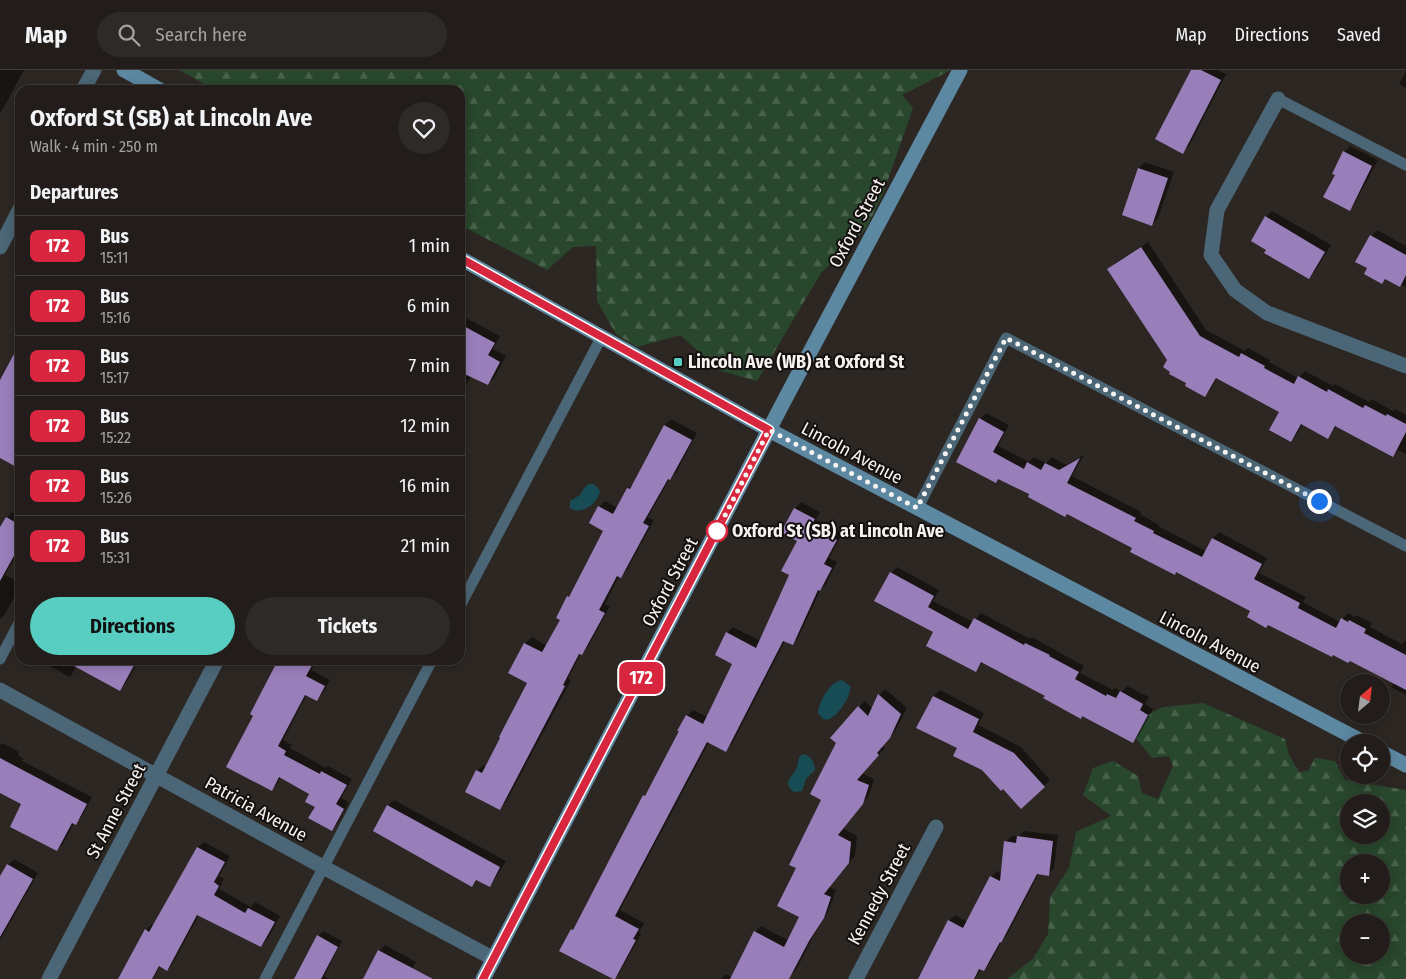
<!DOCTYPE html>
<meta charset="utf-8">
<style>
:root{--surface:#221d1a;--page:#2e2a27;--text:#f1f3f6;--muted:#a2a2a2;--line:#3f3b39;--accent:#57cec1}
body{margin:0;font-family:"Fira Sans Condensed",sans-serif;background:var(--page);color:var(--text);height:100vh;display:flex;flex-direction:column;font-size:19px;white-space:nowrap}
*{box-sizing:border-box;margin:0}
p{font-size:16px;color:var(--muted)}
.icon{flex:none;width:28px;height:28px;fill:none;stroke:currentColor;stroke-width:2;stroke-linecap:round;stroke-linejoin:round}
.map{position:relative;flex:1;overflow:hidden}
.drawer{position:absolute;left:15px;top:15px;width:450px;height:580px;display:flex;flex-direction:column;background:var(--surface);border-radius:15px;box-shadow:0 2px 12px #0003,0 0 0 1px var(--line)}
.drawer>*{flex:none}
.badge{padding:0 10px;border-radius:8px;font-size:18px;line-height:32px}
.needle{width:32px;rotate:28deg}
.tools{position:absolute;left:1340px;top:604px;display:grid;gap:10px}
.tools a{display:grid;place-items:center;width:50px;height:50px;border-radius:50%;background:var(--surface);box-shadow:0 2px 12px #0003,0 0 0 1px var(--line);font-size:25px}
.you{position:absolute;width:25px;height:25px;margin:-12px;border:4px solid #fff;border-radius:50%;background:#1a73e8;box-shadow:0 0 0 8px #1a73e833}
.map>.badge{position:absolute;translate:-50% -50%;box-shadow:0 0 0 2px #fff}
h2{padding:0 15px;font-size:19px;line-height:45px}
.round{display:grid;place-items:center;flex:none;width:52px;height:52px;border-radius:26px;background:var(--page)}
.summary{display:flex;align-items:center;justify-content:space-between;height:85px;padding:0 15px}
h1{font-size:24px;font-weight:700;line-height:38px}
.cta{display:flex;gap:10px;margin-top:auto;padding:10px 15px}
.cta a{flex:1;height:58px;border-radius:30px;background:var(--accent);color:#111;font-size:20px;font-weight:700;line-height:58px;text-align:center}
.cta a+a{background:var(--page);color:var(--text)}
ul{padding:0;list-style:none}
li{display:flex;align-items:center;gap:15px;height:60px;padding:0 15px;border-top:1px solid var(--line)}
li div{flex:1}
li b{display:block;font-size:19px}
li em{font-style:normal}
li .badge{min-width:55px;font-weight:700;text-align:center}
header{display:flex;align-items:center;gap:30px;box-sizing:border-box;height:70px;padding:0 25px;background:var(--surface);border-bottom:1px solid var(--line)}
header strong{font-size:24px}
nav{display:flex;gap:28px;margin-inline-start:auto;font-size:18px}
.search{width:350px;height:45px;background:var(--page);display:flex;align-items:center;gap:12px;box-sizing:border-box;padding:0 18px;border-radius:28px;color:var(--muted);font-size:19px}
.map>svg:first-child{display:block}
.forest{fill:url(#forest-firs);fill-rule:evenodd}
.water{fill:#184c54}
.shadow{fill:#0007}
.building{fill:#997fba}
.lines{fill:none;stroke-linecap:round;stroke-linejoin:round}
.lane{stroke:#4b6676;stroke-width:11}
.street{stroke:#4b6676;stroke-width:15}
.secondary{stroke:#5c88a2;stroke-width:15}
.line-casing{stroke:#fff;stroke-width:11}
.line{stroke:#d7263d;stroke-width:8}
.walk{stroke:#f7f3f1;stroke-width:5;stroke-dasharray:0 9}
.poi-dot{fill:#57cec1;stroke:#13100f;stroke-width:2}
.stop-dot{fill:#fff;stroke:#d7263d;stroke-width:2.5}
.labels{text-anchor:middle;stroke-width:4;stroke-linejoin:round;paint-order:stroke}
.street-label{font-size:18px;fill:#f7f3f1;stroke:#13100f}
.poi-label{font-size:18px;font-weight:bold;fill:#f7f3f1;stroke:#13100f;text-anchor:start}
.stop-label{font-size:18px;font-weight:bold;fill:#f7f3f1;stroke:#13100f;text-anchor:start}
</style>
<header>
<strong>Map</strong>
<div class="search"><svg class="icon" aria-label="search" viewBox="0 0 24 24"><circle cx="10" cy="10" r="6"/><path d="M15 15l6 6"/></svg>Search here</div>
<nav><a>Map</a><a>Directions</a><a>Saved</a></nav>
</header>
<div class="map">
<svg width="1406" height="909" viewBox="0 0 1406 909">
<defs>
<pattern id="forest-firs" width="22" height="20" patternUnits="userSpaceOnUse" patternTransform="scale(1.25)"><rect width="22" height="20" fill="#28472c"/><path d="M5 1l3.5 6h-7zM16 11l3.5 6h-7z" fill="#48624b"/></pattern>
</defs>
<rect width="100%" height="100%" fill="#2d2723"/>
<path class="forest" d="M179,0H951L902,25L913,38L883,124L866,159L821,203L757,311L721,301L680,265L637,277L616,264L597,231L596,176L573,177L547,200L460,155V20H215Z
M1203,633L1285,669L1289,685L1299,702L1308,701L1315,688L1335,691L1345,710L1406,720V909H1007L1033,889L1048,864L1050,827L1069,798L1076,762L1111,746L1083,725L1093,698L1113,691L1138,706L1142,723L1158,729L1173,696L1169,686L1152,688L1134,666L1139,649L1163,637ZM1349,732H1381V765H1349ZM1349,792H1381V825H1349ZM1349,852H1381V885H1349Z"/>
<path class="water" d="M589,414H594L600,421C598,433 582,446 570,438V431L580,425L584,418Z
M842,610L850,616C852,625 839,644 831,648C828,650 827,650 823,649L818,643C819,631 830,612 842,610Z
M804,684C811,686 815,693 815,700L806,709L802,721L794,722C781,712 793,707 797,697C799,691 797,687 804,684Z"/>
<path class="shadow" d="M0,0H24L0,44Z
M1192,0H1218L1226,4L1189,76L1183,82Z
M1406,1V18L1399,14Z
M1350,76L1378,90L1355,133L1349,139L1336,105L1344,82Z
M1145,92L1174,102L1158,148L1152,154L1123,145L1139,98Z
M1272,141L1331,175L1315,201L1309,207L1266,147Z
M1377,160L1406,176V217L1387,208L1382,213L1369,198L1371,166Z
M1148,172L1206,260L1245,281L1248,278L1270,290L1269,292L1298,308L1305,301L1333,316L1335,314L1369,332L1372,329L1393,341L1395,339L1406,345V384L1398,380L1393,385L1337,356L1328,367L1303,354L1297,364L1291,371L1280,341L1218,307L1211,319L1205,325L1188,313L1168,290L1109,199L1115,193Z
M460,245L500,266L493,279L506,286L494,308L488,314L471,306L460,328Z
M986,343L1009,355L998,376L1029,392L1034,387L1046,393L1052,387L1066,395L1084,385L1072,406L1141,442L1140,444L1159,455L1158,456L1206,481L1213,468L1219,462L1267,488L1259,503L1306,527L1303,532L1340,552L1348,543L1354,547L1356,545L1372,553L1370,557L1402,574L1406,570V625L1391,617L1394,613L1350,589L1334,584L1177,501L1174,504L1134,477L999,408L996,412L980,349Z
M671,349L697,363L676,403L670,408L648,447L654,450L627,500L621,506H619L605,534L610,536L588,577L581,584L568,608L571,610L506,732L500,738L477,701L483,695L487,697L529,613L510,602L525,573L532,567L547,576L561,550L568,527L572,523L605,461L599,437L605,431L618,438L628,419L635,412L665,355Z
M801,432L820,442L816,450L842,464L829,488L837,492L826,514L821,519L798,568L792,574L785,571L732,674L725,680L709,672L620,840L644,853L639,862L641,864L620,902L614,908L572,860L577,854L644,726L648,722L680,661L687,646L693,640L707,647L734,593L727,563L733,557L761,571L791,505L799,470L795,438Z
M12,442L20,447V478L5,505L20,512V516L5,544L0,549V460L7,448Z
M897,497L939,520L933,531L973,552L981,543L1030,569L1032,567L1084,596L1080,603L1113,620L1115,618L1122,622L1127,616L1149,627L1145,634L1153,639L1139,665L1133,671L983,592L975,600L935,562L891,503Z
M48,590H81L70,607L46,594Z
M87,590H139L126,613L120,619Z
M280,590H317L311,600L330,610L323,623L317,629L307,624L283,670L292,675L290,678L326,698L328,696L352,709L341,728L349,732L338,753L332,759L311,723L281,706L277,714L271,720L255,645Z
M349,590H367L360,596Z
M885,619L907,638L896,660L882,676L885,678L862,703L874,709L869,726L842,758L857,766L855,786L829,817L836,820L829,840L815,863L796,900L786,909H721L726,904L732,907L755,862L761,856L788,870L800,846L797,798L823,729L859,637L865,631L873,639L879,625Z
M940,620L984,643L978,655L1021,677L1050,710L1044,716L1003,718L958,677L934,626Z
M2,673L19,682L18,685L24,689L22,691L92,727L81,748L75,754L74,753L63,774L57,780L23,734L0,722V675Z
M394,730L506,791L495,809L489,815L478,810L472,816L388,736Z
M1024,761L1058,765L1054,798L1048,804L1039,803L1007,865L1003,869L990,893L984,900L981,898L975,909H918L949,851L955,845L968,852L991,807L997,801L1002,803L1006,772L1012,766H1019Z
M204,772L230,786L219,806L224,809L219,819L251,837L255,832L280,846L267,870L261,876L199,845L173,893L167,899L160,896L153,909H119L146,860L152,854L154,856L198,777Z
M14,789L38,803L0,870V809L8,795Z
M323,861L342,871L324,906L329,909H295L318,866Z
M385,875L416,892L408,907L412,909H364L379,881Z"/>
<path class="building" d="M1191,0H1201L1221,10L1183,84L1155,69Z
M1343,81L1372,96L1350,141L1323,127L1335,105L1332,104Z
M1138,98L1168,108L1152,156L1122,145Z
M1265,146L1325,182L1309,209L1264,183L1266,180L1251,171Z
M1370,165L1406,185V205L1400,217L1385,209L1382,214L1364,204L1367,198L1355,192Z
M1141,177L1200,266L1239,287L1241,283L1265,296L1264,298L1294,314L1298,306L1327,322L1328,319L1363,338L1365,335L1386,346L1387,344L1406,354V362L1393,387L1335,356L1328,369L1301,354L1291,372L1269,360L1279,342L1216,308L1205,327L1185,316L1186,313L1169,304L1170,302L1163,297L1167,290L1107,199Z
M460,254L495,273L488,285L500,292L488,315L460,302Z
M20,273V399L0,388V310Z
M979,348L1004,362L993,382L1024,399L1027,392L1041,400L1045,393L1059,400L1080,388L1067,413L1136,448L1134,451L1154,461L1153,463L1202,487L1212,468L1262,494L1254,509L1300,533L1298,538L1336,558L1341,548L1348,552L1349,550L1366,559L1364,563L1406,585V620L1350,591L1348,593L1333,585L1332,587L1268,555L1266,558L1247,547L1250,541L1176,502L1175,505L1130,482L1132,478L1067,444L1065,447L1028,427L1029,424L998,409L996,413L956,392Z
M664,355L692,370L670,410L668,409L643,453L649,456L621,508L617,506L599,540L605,543L582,585L579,584L563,615L565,616L500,740L465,722L476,700L482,703L500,668L499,667L527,613L508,603L524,573L542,582L560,550L556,548L567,526L569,527L603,461L589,453L598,436L613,444L627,418L630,419Z
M794,438L815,449L811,456L837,470L824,494L832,498L820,521L818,520L793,575L783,571L726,682L707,672L615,846L639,859L633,869L636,870L615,909H613L559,881L571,859L573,860L643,725L645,726L679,661H677L686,645L703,654L732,594L715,585L726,562L756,578L789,505L781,501L797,471L781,462Z
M6,447L20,455V475L0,511V457Z
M890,502L934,526L928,537L968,559L974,548L1024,575L1025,573L1050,585L1049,586L1079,602L1075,609L1106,626L1107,624L1116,628L1120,621L1143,634L1140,640L1148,645L1133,673L1082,646L1081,649L1043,628L1045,626L981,592L976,602L926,576L933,562L874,531Z
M63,590H137L120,621Z
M278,590H315L306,606L325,616L317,631L305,625L278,676L286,681L284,685L320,704L321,701L347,715L336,734L344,739L332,761L308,748L315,737L305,732L309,724L279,707L272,721L226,697L253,646L250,644Z
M878,624L901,644L890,668L877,683L879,685L857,710L869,715L863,734L838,765L851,772L849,793L824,824L831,827L824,848L809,871L789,909H730L754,861L784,877L799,847L777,836L796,798L789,795L821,730L810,724L836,673L830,668L858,636L868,646Z
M933,626L979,649L973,662L1014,683L1045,717L1021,739L1003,719L1001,721L982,700L953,686L957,678L916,658Z
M0,688L87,734L76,755L72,753L57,781L10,757L21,734L0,723Z
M387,735L500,797L490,817L476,810L472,817L373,761Z
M1017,766L1053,771L1049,806L1037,804L1001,873L1000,872L984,901L979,899L974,909H918L948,850L963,858L990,806L1000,811L1004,771L1016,773Z
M197,777L225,792L214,812L219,816L214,825L245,843L248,838L275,852L261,877L197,845L167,901L159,896L152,909H118L145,859L149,862Z
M7,794L33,809L0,867V806Z
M317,865L338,877L321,909H294Z
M378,880L433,909H363Z"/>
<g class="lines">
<path class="lane" d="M1278,29L1406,95
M917,439L1006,268L1406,476
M460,536L601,268
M0,589L20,551
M265,909L432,590"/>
<path class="street" d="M83,20L94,0
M1278,29L1217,140L1211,185L1235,220L1267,243L1406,296
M0,177L20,139
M0,620L323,797L494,889
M49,909L217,590
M856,909L936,757"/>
<path class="secondary" d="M124,0L160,20
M460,188L769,360L1363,672
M1381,682L1406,695
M483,909L784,331L960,0"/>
</g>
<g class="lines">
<defs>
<path id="line" d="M460,188L769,360L483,909"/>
</defs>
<use href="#line" class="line-casing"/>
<use href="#line" class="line"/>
<path class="walk" d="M717,461L769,360L917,438L1006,268L1319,431"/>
</g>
<rect class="poi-dot" x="673" y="287" width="10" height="10" rx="2.5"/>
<circle class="stop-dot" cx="717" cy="461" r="10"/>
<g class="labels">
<g class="street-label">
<text transform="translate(857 153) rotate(-62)" y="6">Oxford Street</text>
<text transform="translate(852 383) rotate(28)" y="6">Lincoln Avenue</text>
<text transform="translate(670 512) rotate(-62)" y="6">Oxford Street</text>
<text transform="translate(1210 572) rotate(28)" y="6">Lincoln Avenue</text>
<text transform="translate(256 739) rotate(29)" y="6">Patricia Avenue</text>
<text transform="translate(116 741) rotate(-62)" y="6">St Anne Street</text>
<text transform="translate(879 824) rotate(-62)" y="6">Kennedy Street</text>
</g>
<g class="poi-label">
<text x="688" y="298">Lincoln Ave (WB) at Oxford St</text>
</g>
<g class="stop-label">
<text x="732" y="467">Oxford St (SB) at Lincoln Ave</text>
</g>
</g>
</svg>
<div class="tools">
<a><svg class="needle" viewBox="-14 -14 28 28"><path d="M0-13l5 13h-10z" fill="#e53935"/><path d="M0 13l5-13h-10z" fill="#a2a2a2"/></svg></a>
<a><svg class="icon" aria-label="locate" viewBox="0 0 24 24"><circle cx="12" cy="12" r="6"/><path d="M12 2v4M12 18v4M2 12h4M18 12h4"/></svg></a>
<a><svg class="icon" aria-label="layers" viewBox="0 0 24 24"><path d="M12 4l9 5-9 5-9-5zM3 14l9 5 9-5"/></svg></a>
<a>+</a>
<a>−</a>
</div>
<div class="you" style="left:1319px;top:431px"></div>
<b class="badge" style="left:641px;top:608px;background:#d7263d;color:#fff">172</b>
<section class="drawer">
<div class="summary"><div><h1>Oxford St (SB) at Lincoln Ave</h1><p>Walk · 4 min · 250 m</p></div><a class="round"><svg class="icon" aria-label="heart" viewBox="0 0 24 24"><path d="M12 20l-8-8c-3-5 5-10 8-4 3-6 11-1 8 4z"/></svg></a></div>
<h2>Departures</h2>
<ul>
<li><span class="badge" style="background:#d7263d;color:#fff">172</span><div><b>Bus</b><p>15:11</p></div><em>1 min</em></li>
<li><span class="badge" style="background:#d7263d;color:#fff">172</span><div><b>Bus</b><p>15:16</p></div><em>6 min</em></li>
<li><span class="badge" style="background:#d7263d;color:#fff">172</span><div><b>Bus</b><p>15:17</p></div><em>7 min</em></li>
<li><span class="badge" style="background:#d7263d;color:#fff">172</span><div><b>Bus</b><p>15:22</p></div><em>12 min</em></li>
<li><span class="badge" style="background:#d7263d;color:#fff">172</span><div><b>Bus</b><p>15:26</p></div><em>16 min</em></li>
<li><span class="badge" style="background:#d7263d;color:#fff">172</span><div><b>Bus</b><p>15:31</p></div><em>21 min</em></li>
</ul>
<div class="cta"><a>Directions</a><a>Tickets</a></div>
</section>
</div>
